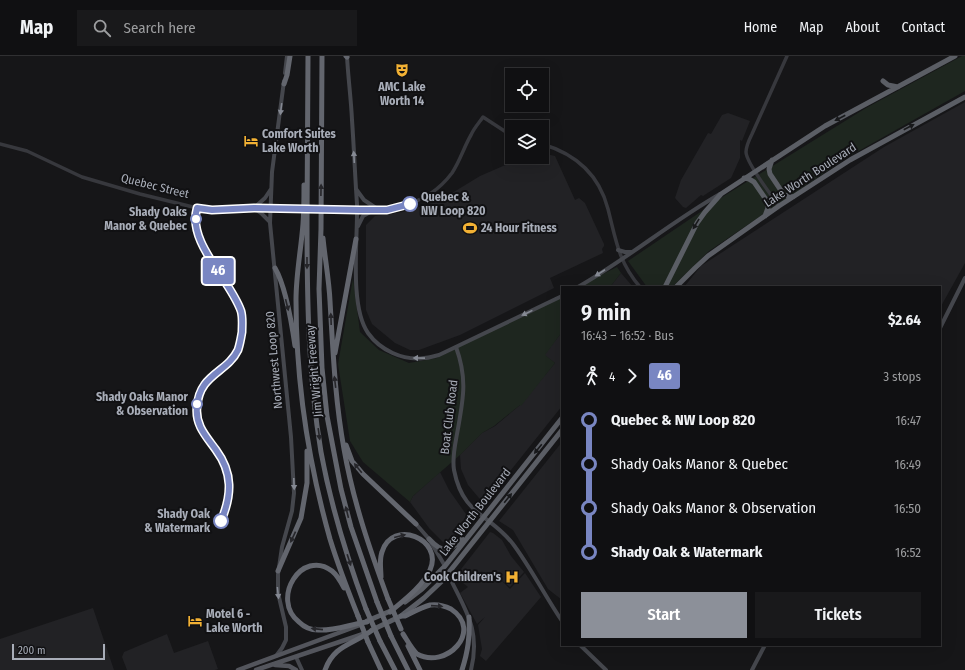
<!DOCTYPE html>
<meta charset="utf-8">
<style>
:root{--surface:#101012;--page:#19191b;--text:#f1f3f6;--muted:#9c9d9f;--line:#303032;--accent:#8c9099}
body{margin:0;font-family:"Fira Sans Condensed",sans-serif;background:var(--page);color:var(--text);height:100vh;display:flex;flex-direction:column;font-size:15px;white-space:nowrap}
*{box-sizing:border-box;margin:0}
p{font-size:13px;color:var(--muted)}
.icon{flex:none;width:22px;height:22px;fill:none;stroke:currentColor;stroke-width:2;stroke-linecap:round;stroke-linejoin:round}
.map{position:relative;flex:1;overflow:hidden}
.side{position:absolute;left:561px;top:230px;width:380px;height:360px;display:flex;flex-direction:column;background:var(--surface);border-radius:0px;box-shadow:0 4px 16px #0002,0 0 0 1px var(--line)}
.side>*{flex:none}
.badge{padding:0 8px;border-radius:3px;font-size:14px;line-height:26px}
.fabs{position:absolute;left:505px;top:12px;display:grid;gap:8px}
.fabs a{display:grid;place-items:center;width:44px;height:44px;border-radius:0px;background:var(--surface);box-shadow:0 4px 16px #0002,0 0 0 1px var(--line);font-size:20px}
.scale{position:absolute;left:12px;bottom:10px;width:93px;box-sizing:border-box;padding-left:4px;border:2px solid #a8adb8;border-top:0;font-size:11px;line-height:14px;white-space:nowrap;color:#a8adb8;-webkit-text-stroke:3px #111113;paint-order:stroke}
.map>.badge{position:absolute;translate:-50% -50%;box-shadow:0 0 0 2px #fff}
.legs{display:flex;align-items:center;gap:6px;height:44px;padding:0 20px;font-size:13px}
.legs p{margin-inline-start:auto}
.headline{display:flex;align-items:center;justify-content:space-between;height:68px;padding:0 20px}
h1{font-size:22px;font-weight:600;line-height:30px}
.action{display:flex;gap:8px;margin-top:auto;padding:8px 20px}
.action a{flex:1;height:46px;border-radius:0px;background:var(--accent);color:#fff;font-size:16px;font-weight:600;line-height:46px;text-align:center}
.action a+a{background:var(--page);color:var(--text)}
ul{padding:0 20px;list-style:none}
li{display:flex;align-items:center;gap:14px;height:44px;font-size:15px}
li i{display:grid;place-items:center;width:6px;height:100%;margin:0 5px;background:currentColor}
li i::after{content:'';width:10px;height:10px;margin:-5px;border:3px solid;border-radius:50%;background:var(--surface)}
li p{margin-inline-start:auto}
li:first-child i{background:linear-gradient(#0000 50%,currentColor 0)}
li:last-child i{background:linear-gradient(currentColor 50%,#0000 0)}
header{display:flex;align-items:center;gap:24px;box-sizing:border-box;height:56px;padding:0 20px;background:var(--surface);border-bottom:1px solid var(--line)}
header strong{font-size:19px}
nav{display:flex;gap:22px;margin-inline-start:auto;font-size:14px}
.search{width:280px;height:36px;background:var(--page);display:flex;align-items:center;gap:10px;box-sizing:border-box;padding:0 14px;border-radius:0px;color:var(--muted);font-size:15px}
.map>svg:first-child{display:block}
.built{fill:#222225}
.green{fill:#1e261f}
.lines{fill:none;stroke-linecap:round;stroke-linejoin:round}
.tertiary{stroke:#37383d;stroke-width:3.5}
.secondary{stroke:#45474d;stroke-width:4}
.primary{stroke:#53555c;stroke-width:4.5}
.trunk{stroke:#5b5e65;stroke-width:5}
.motorway{stroke:#63666e;stroke-width:5}
.tertiary-bridge{stroke:#37383d;stroke-width:3.5}
.motorway-bridge{stroke:#63666e;stroke-width:5}
.oneway{fill:#858993}
.oneway2{fill:#18191b}
.oneway3{fill:#26262a}
.line-1-casing{stroke:#fff;stroke-width:9}
.line-1{stroke:#7986c2;stroke-width:6}
.stop-1-dot{fill:#fff;stroke:#7986c2;stroke-width:2}
.labels{text-anchor:middle;stroke-width:4;stroke-linejoin:round;paint-order:stroke}
.poi-label{font-size:12px;font-weight:bold;fill:#a8adb8;stroke:#111113;text-anchor:start}
.street-label{font-size:12px;fill:#a8adb8;stroke:#111113}
.stop-label{font-size:12px;font-weight:bold;fill:#a8adb8;stroke:#111113;text-anchor:end}
</style>
<header>
<strong>Map</strong>
<div class="search"><svg class="icon" aria-label="search" viewBox="0 0 24 24"><circle cx="10" cy="10" r="6"/><path d="M15 15l6 6"/></svg>Search here</div>
<nav><a>Home</a><a>Map</a><a>About</a><a>Contact</a></nav>
</header>
<div class="map">
<svg width="965" height="614" viewBox="0 0 965 614">
<rect width="100%" height="100%" fill="#161618"/>
<path class="built" d="M965,46V207L940,252V231H684L701,210L884,91Z
M728,57L750,65L742,85L740,84V102L732,120L731,122L703,140L701,139L686,152L683,151L675,142L681,124L708,77L711,78L722,59Z
M542,97L555,100L575,144L579,142L585,147L604,188V190L602,193L603,197L550,222L554,232L460,279L419,294H410L395,287L372,268L366,254V169L375,160L403,156L439,145L480,120L524,101H542Z
M621,217L633,231H610Z
M562,276V350L484,448L468,429L461,413L460,399L482,377L495,370L520,349L555,307L544,299Z
M562,386V544L548,533L513,474L499,465Z
M440,416L449,434L468,461L469,466L453,486L444,487L429,472L410,446L413,440Z
M490,476L493,477L502,484L511,500L524,516L510,531L500,523L480,547L500,523L510,533L525,517L541,541L486,605L480,600L482,593L478,569L485,561L477,568L460,537L468,531L463,527L458,517Z
M93,552L114,614H0V583Z
M167,578L174,597L208,585L218,613L215,614H127L122,601L124,596Z"/>
<path class="green" d="M962,0H965V35L848,101L709,195L672,231H647L628,205L724,140L866,52Z
M617,211L621,217L610,231H577Z
M353,222L360,276L379,294L409,307L437,302L562,239V276L545,299L555,307L521,350L520,349L494,370L482,377L460,399L413,440L410,446L363,406L350,385L338,308Z"/>
<g class="lines">
<path class="tertiary" d="M0,88L27,95L82,121L140,138L197,152L212,154L254,152L294,153
M542,88C576,98 599,118 608,153C616,184 618,205 640,231
M779,150C772,140 746,107 746,96C746,90 749,84 752,78L787,0
M334,154C379,154 422,157 452,117C460,105 464,91 471,79C474,72 479,67 483,61L512,80"/>
<path class="secondary" d="M347,0C348,21 351,42 352,64C354,92 355,120 357,148C358,182 349,250 368,277C380,294 403,305 424,302C429,302 434,300 439,299L562,240
M285,17L287,0
M356,133L364,144L379,154
M270,166L261,157L254,152L265,142L271,133
M358,170L363,160L374,154
M618,194L625,196H631
M578,231C627,203 671,166 720,138
M940,272L965,222
M456,291C468,324 463,344 457,378C455,389 452,402 454,414C463,460 489,457 513,488C531,512 545,540 562,565
M416,468L429,483L445,510
M448,518C465,554 481,573 471,614
M580,589L606,614
M276,600L282,592L286,584V571L278,537V518L282,491L292,455L294,437L291,381L270,167L272,116L284,25
M296,601L302,614
M752,614L765,589"/>
<path class="primary" d="M275,609L289,610L296,614
M238,614L360,569
M256,614L366,577"/>
<path class="trunk" d="M883,25L888,29L898,31
M772,104L769,113L770,118L784,139L793,141
M744,122L749,123L754,126L767,145L768,152L765,160
M665,231L697,167L705,156L721,138L825,70L955,0
M676,231L695,212L708,200L779,150L850,104L965,41
M429,483C443,498 449,496 462,483
M405,546L422,533L445,510L562,362
M367,565L393,554
M372,574L401,560L424,542L442,525L562,374"/>
<path class="motorway" d="M308,0C308,54 307,109 307,163C307,242 308,319 321,396C331,450 347,502 366,553
M322,0L321,173L319,233L322,312L327,360L341,433L351,471L377,546
M346,0L347,1
M284,28L287,19L290,0
M304,129C304,142 304,155 303,168C301,194 296,218 296,244C296,325 308,405 330,483C338,509 348,535 358,560
M323,182C325,203 329,224 330,245C333,295 335,344 344,393C353,445 370,494 388,543
M275,212C286,231 292,269 295,290
M335,297L356,183
M346,389L352,405L363,418L416,468
M278,515L301,462L307,427V395
M381,521C381,513 379,504 382,496C392,462 444,483 430,514C423,530 403,545 390,556
M344,532C341,526 337,519 332,515C302,492 270,543 299,566C304,571 311,574 318,574C335,575 351,568 367,566
M401,560H405C413,556 422,551 430,549C437,548 445,550 451,553C484,575 446,614 417,598C411,592 407,584 403,578
M391,580L408,614
M380,585L395,614
M368,586L381,614
M408,590L420,614
M325,614C334,589 352,589 371,575
M462,614C468,595 470,581 469,561"/>
<path class="tertiary-bridge" d="M294,153L334,154"/>
<path class="motorway-bridge" d="M388,543L401,573
M377,546L391,580
M366,553L380,585
M358,560L368,586"/>
</g>
<defs><path id="oneway-solid" d="M-6-.8H1V-3.2L6.5 0L1 3.2V.8H-6Z"/></defs>
<g class="oneway">
<use href="#oneway-solid" transform="translate(281 53) rotate(97)"/>
<use href="#oneway-solid" transform="translate(354 101) rotate(-93)"/>
<use href="#oneway-solid" transform="translate(600 217) rotate(147)"/>
<use href="#oneway-solid" transform="translate(527 257) rotate(154)"/>
<use href="#oneway-solid" transform="translate(419 302) rotate(-179)"/>
<use href="#oneway-solid" transform="translate(294 428) rotate(88)"/>
<use href="#oneway-solid" transform="translate(278 537) rotate(84)"/>
</g>
<g class="oneway2">
<use href="#oneway-solid" transform="translate(840 62) rotate(152)"/>
<use href="#oneway-solid" transform="translate(909 71) rotate(-28)"/>
<use href="#oneway-solid" transform="translate(696 168) rotate(121)"/>
<use href="#oneway-solid" transform="translate(538 393) rotate(129)"/>
<use href="#oneway-solid" transform="translate(508 442) rotate(-51)"/>
</g>
<g class="oneway3">
<use href="#oneway-solid" transform="translate(321 134) rotate(-89)"/>
<use href="#oneway-solid" transform="translate(307 207) rotate(90)"/>
<use href="#oneway-solid" transform="translate(287 249) rotate(76)"/>
<use href="#oneway-solid" transform="translate(331 263) rotate(-92)"/>
<use href="#oneway-solid" transform="translate(335 326) rotate(-97)"/>
<use href="#oneway-solid" transform="translate(319 378) rotate(82)"/>
<use href="#oneway-solid" transform="translate(358 412) rotate(-129)"/>
<use href="#oneway-solid" transform="translate(347 456) rotate(-104)"/>
<use href="#oneway-solid" transform="translate(400 480) rotate(-14)"/>
<use href="#oneway-solid" transform="translate(293 481) rotate(115)"/>
<use href="#oneway-solid" transform="translate(349 504) rotate(72)"/>
<use href="#oneway-solid" transform="translate(437 550) rotate(4)"/>
<use href="#oneway-solid" transform="translate(317 573) rotate(-174)"/>
</g>
<g class="lines">
<defs>
<path id="line-1" d="M221,465C232,439 233,417 216,394C206,380 195,369 197,351C199,318 227,317 238,294C240,288 241,282 242,276C242,269 243,262 241,255C230,223 187,187 197,152L212,154L254,152L360,154H387L410,148"/>
</defs>
<use href="#line-1" class="line-1-casing"/>
<use href="#line-1" class="line-1"/>
</g>
<defs>
<symbol id="theatre-bare" viewBox="-9 -9 18 18"><path d="M-5-5.5Q0-4 5-5.5V0Q5 5 0 6Q-5 5-5 0ZM-3.3-2.5H-1v1.5H-3.3ZM1-2.5H3.3v1.5H1ZM-2.8 1Q0 5.5 2.8 1Z" fill="#f2b134" stroke="#111113" stroke-width="2.5" paint-order="stroke"/></symbol>
<symbol id="hotel-bare" viewBox="-9 -9 18 18"><path d="M-6-4.5h1.5V1H6V5H4.5V3h-9V5H-6ZM-4 0a1.8 1.8 0 1 1 3.6 0ZM.5 0V-2.5h3Q6-2.5 6 0Z" fill="#f2b134" stroke="#111113" stroke-width="2.5" paint-order="stroke"/></symbol>
<symbol id="stadium-bare" viewBox="-9 -9 18 18"><path d="M0-5a6.5 5 0 1 0 0 10a6.5 5 0 1 0 0-10ZM-3.5-1.8h7v3.6h-7Z" fill="#f2b134" stroke="#111113" stroke-width="2.5" paint-order="stroke"/></symbol>
<symbol id="hospital-bare" viewBox="-9 -9 18 18"><path d="M-5-5h3v3.5h4V-5h3V5h-3V1.5h-4V5h-3Z" fill="#f2b134" stroke="#111113" stroke-width="2.5" paint-order="stroke"/></symbol>
</defs>
<g fill-rule="evenodd">
<use href="#theatre-bare" x="392" y="4" width="20" height="20"/>
<use href="#hotel-bare" x="241" y="75" width="20" height="20"/>
<use href="#stadium-bare" x="460" y="162" width="20" height="20"/>
<use href="#hospital-bare" x="502" y="511" width="20" height="20"/>
<use href="#hotel-bare" x="185" y="555" width="20" height="20"/>
</g>
<g class="stop-1-dot">
<circle cx="410" cy="148" r="7"/>
<circle cx="196" cy="163" r="5"/>
<circle cx="197" cy="348" r="5"/>
<circle cx="221" cy="465" r="7"/>
</g>
<g class="labels">
<g class="poi-label">
<text x="402" y="35" text-anchor="middle">AMC Lake<tspan x="402" dy="14">Worth 14</tspan></text>
<text x="262" y="82">Comfort Suites<tspan x="262" dy="14">Lake Worth</tspan></text>
<text x="481" y="176">24 Hour Fitness</text>
<text x="501" y="525" text-anchor="end">Cook Children's</text>
<text x="206" y="562">Motel 6 -<tspan x="206" dy="14">Lake Worth</tspan></text>
</g>
<g class="street-label">
<text transform="translate(810 119) rotate(-33)" y="4">Lake Worth Boulevard</text>
<text transform="translate(155 130) rotate(14)" y="4">Quebec Street</text>
<text transform="translate(274 304) rotate(-95)" y="4">Northwest Loop 820</text>
<text transform="translate(314 315) rotate(-95)" y="4">Jim Wright Freeway</text>
<text transform="translate(449 361) rotate(-83)" y="4">Boat Club Road</text>
<text transform="translate(475 456) rotate(-52)" y="4">Lake Worth Boulevard</text>
</g>
<g class="stop-label">
<text x="421" y="145" text-anchor="start">Quebec &amp;<tspan x="421" dy="14">NW Loop 820</tspan></text>
<text x="187" y="160">Shady Oaks<tspan x="187" dy="14">Manor &amp; Quebec</tspan></text>
<text x="188" y="345">Shady Oaks Manor<tspan x="188" dy="14">&amp; Observation</tspan></text>
<text x="210" y="462">Shady Oak<tspan x="210" dy="14">&amp; Watermark</tspan></text>
</g>
</g>
</svg>
<div class="fabs">
<a><svg class="icon" aria-label="locate" viewBox="0 0 24 24"><circle cx="12" cy="12" r="6"/><path d="M12 2v4M12 18v4M2 12h4M18 12h4"/></svg></a>
<a><svg class="icon" aria-label="layers" viewBox="0 0 24 24"><path d="M12 4l9 5-9 5-9-5zM3 14l9 5 9-5"/></svg></a>
</div>
<div class="scale">200 m</div>
<b class="badge" style="left:218px;top:215px;background:#7986c2;color:#fff">46</b>
<section class="side">
<div class="headline"><div><h1>9 min</h1><p>16:43 – 16:52 · Bus</p></div><b>$2.64</b></div>
<div class="legs"><svg class="icon" aria-label="walk" viewBox="0 0 24 24"><circle cx="13" cy="4" r="2"/><path d="M13 8l-2 6 4 7M11 14l-3 7M7 12l3-4h3l4 4"/></svg>4<svg class="icon" aria-label="forward" viewBox="0 0 24 24"><path d="M9 5l7 7-7 7"/></svg><b class="badge" style="background:#7986c2;color:#fff">46</b><p>3 stops</p></div>
<ul>
<li><i style="color:#7986c2"></i><b>Quebec &amp; NW Loop 820</b><p>16:47</p></li>
<li><i style="color:#7986c2"></i><span>Shady Oaks Manor &amp; Quebec</span><p>16:49</p></li>
<li><i style="color:#7986c2"></i><span>Shady Oaks Manor &amp; Observation</span><p>16:50</p></li>
<li><i style="color:#7986c2"></i><b>Shady Oak &amp; Watermark</b><p>16:52</p></li>
</ul>
<div class="action"><a>Start</a><a>Tickets</a></div>
</section>
</div>
